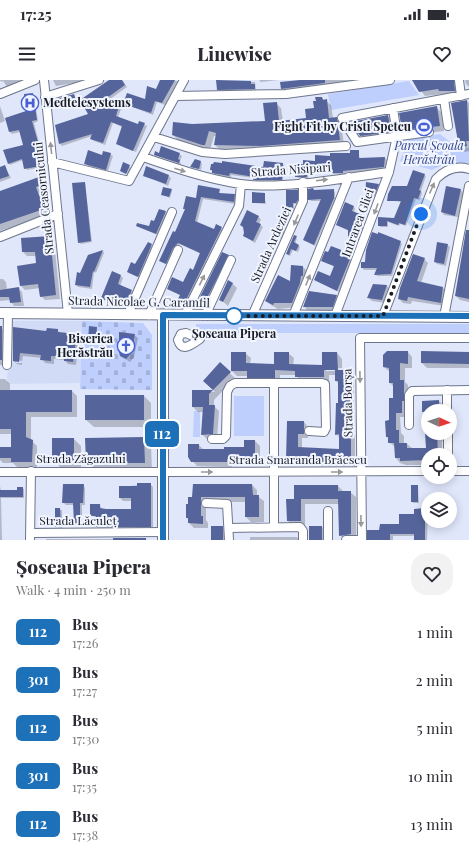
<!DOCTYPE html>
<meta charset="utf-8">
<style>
:root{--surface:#fff;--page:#f2f2f3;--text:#2b2b33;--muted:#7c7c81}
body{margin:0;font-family:"Playfair Display",serif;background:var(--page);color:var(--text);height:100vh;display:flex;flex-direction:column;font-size:15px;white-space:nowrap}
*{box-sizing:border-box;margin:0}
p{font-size:13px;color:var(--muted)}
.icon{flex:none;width:22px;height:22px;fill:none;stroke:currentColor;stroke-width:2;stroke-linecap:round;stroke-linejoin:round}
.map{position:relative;height:460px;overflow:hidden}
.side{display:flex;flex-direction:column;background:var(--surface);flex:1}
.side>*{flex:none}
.badge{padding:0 8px;border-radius:6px;font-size:14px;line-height:26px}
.needle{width:26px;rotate:93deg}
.controls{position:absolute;left:421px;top:324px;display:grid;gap:8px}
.controls a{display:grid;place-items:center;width:36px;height:36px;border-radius:50%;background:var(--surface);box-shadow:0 2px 10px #0003;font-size:20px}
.you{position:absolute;width:20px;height:20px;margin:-10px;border:3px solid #fff;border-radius:50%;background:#1a73e8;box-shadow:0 0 0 6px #1a73e833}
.map>.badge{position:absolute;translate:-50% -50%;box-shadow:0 0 0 2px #fff}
.round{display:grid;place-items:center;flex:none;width:42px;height:42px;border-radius:16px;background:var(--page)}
.head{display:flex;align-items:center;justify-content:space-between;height:68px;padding:0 16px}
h1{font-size:19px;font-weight:800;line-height:30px}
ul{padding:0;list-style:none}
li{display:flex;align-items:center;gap:12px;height:48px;padding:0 16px}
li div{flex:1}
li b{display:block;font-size:15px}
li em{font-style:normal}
li .badge{min-width:44px;font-weight:700;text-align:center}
.status{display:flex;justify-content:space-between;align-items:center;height:28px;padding:0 20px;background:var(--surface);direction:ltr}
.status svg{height:11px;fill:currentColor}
header{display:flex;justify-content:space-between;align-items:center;height:52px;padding:0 16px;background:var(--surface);font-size:18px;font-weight:800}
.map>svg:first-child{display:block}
.built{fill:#d2dbf5}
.grass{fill:#becefd}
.cemetery{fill:url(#cemetery-stones)}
.park{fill:url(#park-tufts)}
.shadow{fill:#0003}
.building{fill:#55659b}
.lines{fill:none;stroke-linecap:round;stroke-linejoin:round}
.minor-casing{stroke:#6e768c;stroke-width:10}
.major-casing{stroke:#6e768c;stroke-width:12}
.minor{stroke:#fff;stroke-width:8}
.major{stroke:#fff;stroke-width:10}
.oneway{fill:#98999d}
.line-casing{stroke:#fff;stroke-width:9}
.line{stroke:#1d71b8;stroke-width:6}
.walk{stroke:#1a1d26;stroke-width:4;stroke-dasharray:0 7.2}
.stop-dot{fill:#fff;stroke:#1d71b8;stroke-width:2}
.labels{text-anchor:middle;stroke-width:4;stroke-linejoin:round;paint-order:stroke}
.poi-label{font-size:12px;font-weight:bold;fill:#1a1d26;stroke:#f1f5ff;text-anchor:end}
.park-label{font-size:12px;font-style:italic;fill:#34468c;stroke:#f1f5ff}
.street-label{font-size:12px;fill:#1a1d26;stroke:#f1f5ff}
.stop-label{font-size:12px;font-weight:bold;fill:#1a1d26;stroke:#f1f5ff}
</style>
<div class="status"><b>17:25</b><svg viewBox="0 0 49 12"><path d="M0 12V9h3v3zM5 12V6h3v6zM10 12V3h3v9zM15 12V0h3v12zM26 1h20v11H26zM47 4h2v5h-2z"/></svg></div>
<header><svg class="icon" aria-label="menu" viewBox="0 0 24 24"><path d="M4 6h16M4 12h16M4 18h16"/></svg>Linewise<svg class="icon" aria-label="heart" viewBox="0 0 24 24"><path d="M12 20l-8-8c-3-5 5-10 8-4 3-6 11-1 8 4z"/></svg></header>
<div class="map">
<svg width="469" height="460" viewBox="0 0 469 460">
<defs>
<pattern id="cemetery-stones" width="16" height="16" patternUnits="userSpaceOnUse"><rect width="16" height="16" fill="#becefd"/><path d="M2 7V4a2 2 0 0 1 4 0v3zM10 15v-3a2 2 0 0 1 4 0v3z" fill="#a3b0d9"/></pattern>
<pattern id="park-tufts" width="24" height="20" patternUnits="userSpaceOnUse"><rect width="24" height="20" fill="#becefd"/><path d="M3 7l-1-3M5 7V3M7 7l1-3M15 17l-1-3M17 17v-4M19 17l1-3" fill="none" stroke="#a3b0d9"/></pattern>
</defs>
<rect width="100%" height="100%" fill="#e0e7fb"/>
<path class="built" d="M9,241H82L80,303L7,304Z"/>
<path class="grass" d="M409,1L419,15L331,30L328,14Z
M196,244H469V253H196Z
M234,316H264V356H234Z
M194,331H200V357H193Z"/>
<path class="cemetery" d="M82,241L143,243L152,255V310L80,309Z"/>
<path class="park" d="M440,54L455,66L469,68V83H446L432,90L400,81L409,59Z"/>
<path class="shadow" d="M0,0H27L8,8L3,1L1,2Z
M53,0H86L87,1L56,6Z
M110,0H122L127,7L106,22L121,29L118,37L139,45L140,42L147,46L136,72L117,64L122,47L113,43L105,65L94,61L91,59L92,56L62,66L60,64L90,35Z
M161,0L178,1L165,25L157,22L153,35L125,24L145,21L157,10Z
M259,0H278L261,2Z
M311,0H352L353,1L284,10L282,8Z
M413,0H463L460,16H445L442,14L425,16Z
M465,0H469V7L466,4Z
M217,1L255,2L256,10L219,11Z
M32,14L34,16L38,41L34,43L41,70L39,71L42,87L27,90L23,80L10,85L9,83L24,66L20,52L12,54L10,52L6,38L27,32Z
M74,15L78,24L62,29L60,27Z
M322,18L331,25L333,38H336L341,43L344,65L266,70H220L215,65L217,56H214L210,70H208L178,60L173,55L192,45L266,42L276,23L281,28L283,42L307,39L315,28L317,22Z
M467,21L469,23V71L465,72L460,67Z
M0,26L5,41L0,43Z
M436,27L441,32L444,51L408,55L403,50Z
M388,36L393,41L395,57L366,61L361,55Z
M358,71L360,79L385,78L387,80L386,89L345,93V94H333L331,90L314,89V94H309L308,98H298L296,96L316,82Z
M110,74L113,76L108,91L88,86L85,83Z
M179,74L182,76L180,81L181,85L155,75Z
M195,80L202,83L201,90L192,87Z
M282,84L284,85L283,101H256L254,98L231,95V98L215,94L211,90L264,88Z
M5,86L11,98L0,102V88Z
M129,86L131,88L128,94L121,91Z
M144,95L169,96L171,98L168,106Z
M424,95L426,96L421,111L422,113L420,120L416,119L406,146L400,144L399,146L388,142V147H380L379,138L395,139L401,122L388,120Z
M39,98L44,103L46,110L41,112L48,134L0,151V112Z
M85,103L92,162L81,164L79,162Z
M378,105L380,106L375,118H368L366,116Z
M199,106L219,110L220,114L234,115L236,117L235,124L203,119L197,143L214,151L217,146L224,150L187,223L181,220V215L168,209L183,203L193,191L201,174L180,164L175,170L168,185L162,182L186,130L184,128L197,120Z
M171,110L172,111L170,118L162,114Z
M310,110H333L335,112V120L315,166L304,160L321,121H311L310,119Z
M461,110L463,113L458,137L444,135L442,132Z
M298,112L297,124H294V130H288L287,128Z
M264,114L266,124L253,123Z
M353,127L355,128L354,133L366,139L362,147L364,149L360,160H351L349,158V151L337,145Z
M160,130L167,133L158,155L137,146L149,147L155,143Z
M258,137L261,139L259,144L263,147L255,163L244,156Z
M280,139L289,143L282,159L273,155Z
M469,155V222L460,220L456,216Z
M49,157L54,161L60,219L45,220L41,216L40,208L25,210L21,206L37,184L36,176H27L23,172Z
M296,157L297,158L295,164L300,167L298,172L293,170L290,176L288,175Z
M400,162L402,164L392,196H377L376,194L378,190H364L362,188L366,183Z
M152,165L153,166L140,198L129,193L128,192L136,186Z
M447,165L450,167L446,186L437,184L435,182Z
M331,167L354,177L339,212L315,200L331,198L335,187L322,181L329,174Z
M103,171L104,173L96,193L94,192L92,209L78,207L76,205L88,175Z
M228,176L231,179L209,222L201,217Z
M424,179L428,183L421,203L443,208L447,212L444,226L412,221L411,224L403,223L399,219Z
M303,187L307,191L297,227L278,229L271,225L266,221L291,202Z
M121,196L123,198L120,206L134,213L130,223L115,216L112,224L104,220L102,218Z
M0,199H3L6,202L7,210L19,209L22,212L24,226H14L10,220L0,221Z
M232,203L237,208L228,226L220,219Z
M387,206L390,209L386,223L372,221L369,218Z
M337,216L340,219L336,230H307L304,226Z
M0,247L7,252L6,285H0Z
M14,248L47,252L57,250L60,253L76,255L79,258L76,285L68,284L65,280L54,279V284L45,283L42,278L23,276L22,281L16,280V283H22V285L17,284L14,281Z
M96,248L97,263L91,262L89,261Z
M120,253L134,255L138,258L134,277L130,282L121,276L119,263Z
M408,272L412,277V288H405V302L408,305V319L406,337H400L401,353L404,356V364H407L412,368L427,369L429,353H444V361H442V375H428V385H406L400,383L396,378L395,367L389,362L387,356L394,319V307L390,303V292L384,287Z
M245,273L251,278L250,284L274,285L288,273L294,278L293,286H323L337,273L342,279V288L326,289V291H347L354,302V331H352V351L355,355V386H319L317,383H291L287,379L288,342H304L308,347V358H302V368L340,370V358L336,354L339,324V304L336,301V295H329V302H301L296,295H280V302H253L248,296H237L232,291Z
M469,273V288H427L422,283Z
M220,284L235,298L214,320V326L219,331L217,358L207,359L202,354L203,332H198L193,327V311L215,312L204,301Z
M0,299H5L10,304V311H72L77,316V337H31V360L37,366V387H17L13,383H3L0,380V368H12V354H0Z
M144,316L151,323V347H94L86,340Z
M439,321L444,326V331H428V336L423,331Z
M144,358L151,366L152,390H94L87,383Z
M74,359L81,366V387H60L53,379Z
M255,361L260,366V384H232V387L197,386L189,377V365H199L204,370H225L245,368Z
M150,404L153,407V449H100L97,447V438L91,435L100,425L102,430H132V421H123L120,418V407Z
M83,405L85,408V425H82V446H77L75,444L74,425H66L63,422Z
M252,405L257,410V416L264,421V442H251L246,437V422H206V440L208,443V448H194L189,443L187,437L189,418Z
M0,406L1,411H18L22,408L24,409V418H1L2,460H0Z
M338,406L344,412H350L356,417V459L344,460L340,455L339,424H305V446H293L288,441L295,420Z
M418,406L419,423H413L412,421Z
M56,429L62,430V448L56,447Z
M425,429L428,432L427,460H415V456H393V460H368L380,451L400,445Z
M222,447L227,452V460H212Z
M310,447H322L325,449V460H310Z
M250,457H297L300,460H250Z
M46,459H145L147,460H46Z"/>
<path class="building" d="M109,0H122L125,5L104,20L119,26L116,36L138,44L139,41L145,43L133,71L116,64L122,46L111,42L103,63L90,59L92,54L59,64L55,45L88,34L80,20Z
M160,0H175L162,23L155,21L151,33L123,24L127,13L145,19L147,6L156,9Z
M216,0L251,1V4H255V9L217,10Z
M300,0H325V3L281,9L280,2Z
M412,0H454L455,11H439L438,9L419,12Z
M33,13L37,40L32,41L40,69H38L41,86L24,89L22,79L8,84L3,70L23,65L19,50L9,52L5,38L26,31L24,14Z
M74,14L77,23L59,28L57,19Z
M315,17H322L323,20L327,19L329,38L337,37L340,60L261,66L214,65L216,53L209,51L205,65H202L172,55L173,42L192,44L265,41L263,23L277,22L279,41L306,38L305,29L314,28L313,21H316Z
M467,20L469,61H466L467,66L459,67L451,23Z
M437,26L440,46L402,50L399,33Z
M388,35L391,52L360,56L351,42Z
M161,66L180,73L178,79L180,80L179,83L154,75L155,71L159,73Z
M88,70L102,75L103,71L111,73L106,90L84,84Z
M350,70H359V78L385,77L384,87L343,91V93H330V88L313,87L312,93H307V97H295L296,84H303V80L315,81V75L330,76V73H350Z
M195,79L201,81L199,89L190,87Z
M222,81L263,87L264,81L283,83L282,100H253L254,97L230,93L229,96L212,93V90H210L211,84H213L214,82L222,83Z
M123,82L130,85L126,94L120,91Z
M5,85L9,96L0,99V87Z
M146,86L169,95L166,104L143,96Z
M413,90L425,94L419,110L421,111L418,119L414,118L405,145L399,143L398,145L387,141V146H378V137L394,138L401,121H387L388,114L392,106H407Z
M39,97L42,105L36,107L44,129L0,144V111Z
M85,102L91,161L78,163L72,103Z
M366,102L379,104L374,117H365Z
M198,105L220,109L219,113L235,114L234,122L201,117L195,141L214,149L216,144L222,147L185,222L178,219L180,215L167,209L172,197L183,202L190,188L193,190L200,173L178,163L173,168L166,184L159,181L173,151L175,152L185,129H183L186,116L196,118Z
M446,106L461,109L455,136L441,132Z
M163,107L172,109L169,117L161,115Z
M313,108L314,110L334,109V118L314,165L303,160L321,119L308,120V109Z
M286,110H298V120L296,123H293V129H286Z
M252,112L265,113V123H252Z
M345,122L354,126L352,131L365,136L360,145L363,146L358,158L348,159V150L336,145Z
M159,129L166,131L156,154L136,146L137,143L149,146L151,140L154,141Z
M247,130L259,136L256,142L261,144L253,161L243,156L244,153L243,147L240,145Z
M279,138L288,141L280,158L272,155Z
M466,150H469V219L455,216Z
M372,152L378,154V152L401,161L391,194L374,195L377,188H361V182H365L366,170Z
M294,155L297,156L294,162L299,165L296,171L291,169L289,175L286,174Z
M50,156L56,215L40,217L38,204L20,206L17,186L36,183L35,172H22L21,158Z
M148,162L152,164L138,197L127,192L131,182L135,184Z
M437,162L448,164L444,184L434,182Z
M331,166L352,174L337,211L314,200L318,191L330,196L334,186L321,181L325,171L328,172Z
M103,170L94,192L93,191L90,207L75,205L77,192L80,193L88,175Z
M222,172L229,175L206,220L200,217Z
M413,174L425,178L417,201L443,207L441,223L408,217L407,221L398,219L400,208Z
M291,185L303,186V196H301L300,203L292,223H274L273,225L265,221L278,195L290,201Z
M112,191L121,195L118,204L132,210L127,221L113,215L110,222L101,218Z
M228,200L233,203L223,222L219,220Z
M373,204L387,205L382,220L367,218Z
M19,207L21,222L10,223L9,217H0V210Z
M309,211L337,215L333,227H303Z
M0,246H2V280H0Z
M89,246L97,247L96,262L88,261Z
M13,247L46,251L47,248L58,249V252L77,254L73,282L64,281V277L51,276V281L40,280L41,275L20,273L19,282L13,281Z
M119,252L135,254L131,273L126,279L120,276L119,272Z
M387,271H408V284L400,283V300H404V321H402V333H396V350H399V363H407V368H426L425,353H437L438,375H428V380L400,381V378H395L394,363H388V357H386L385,341L389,340V318H393V303H389V288L383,287V275Z
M421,271L469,272V284L421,283Z
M231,272H246V283L274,284V272H289V284L322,285V272H337L338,290H324V297H295V291L275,290V298H247V291H231Z
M220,282L231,292L209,314V325H215L213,354L201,355L203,327H192V310H213L203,301Z
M335,290H348V296H350V327H348V349H351V382H314V379H286L287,341H304V354H298V367L339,369V354L335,355L336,323H338V301H335Z
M0,310H72V332H26V357L33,360L32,382H11V378H0V367H11V349H0Z
M85,315H144V340H85Z
M439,320V331L422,332V321Z
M144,357L145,383H86L85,358Z
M52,358H74V380H52Z
M244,360H255V379H227V382H191L188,377V364H199V369H224V367H244Z
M137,403H151V447H96V436H90V424H100V428L106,429H131V418H119V406H137Z
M63,404H84L83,423H80V444H74L73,423H62Z
M193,404H252L253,415H259V437H245V417H201V436H203V444L188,443V438H186V424H188V417H192Z
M294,405H338V411H351V454L339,456L338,419H301V441H287L286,419H294Z
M411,405H418V422H411Z
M17,407H23V417H0V410H17Z
M55,428H60L61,447H55Z
M425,428V460H414V454H390V460H367V450H379L380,444H399V434H414V429Z
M211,446H223V460H211Z
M309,446H322V460H309Z
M113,458H146V460H113Z"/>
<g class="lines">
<defs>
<path id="minor" d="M44,0L68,234
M459,0L461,16
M0,14L35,0
M176,16L286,14L390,0
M45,17L99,0
M444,19L448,46
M429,52L357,62L342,38L469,14
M154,57L202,72L225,74L346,66
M143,77C175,88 207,99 240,104C282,110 346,98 389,92
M52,82L129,101L184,0
M0,157L58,134
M128,234L172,132
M149,235L178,170
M185,235L239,126L241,104
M205,236L231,180
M252,236L303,121V102
M293,236L349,97
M335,236L389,92L397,56L393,28
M383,236L436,99C445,90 456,85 469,89
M444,237L469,106
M186,253L200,259C193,263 182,274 178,260L181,254Z
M7,285L8,233
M447,310V331
M409,345V315L412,311L469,310
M448,353V375
M212,359H223L226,356L227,312L230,306L235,303H322L325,304L326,348L324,352L309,351
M450,391H469
M0,392H162
M168,392L428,391
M206,423L227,424L229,460
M328,431V460
M274,447V303
M229,448L300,447L303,451V460
M31,453L163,452
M30,460L31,391
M346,460H362
M362,460L360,258H469"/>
<path id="major" d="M0,233L469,237
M163,460V235"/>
</defs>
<use href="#minor" class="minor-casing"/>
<use href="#major" class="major-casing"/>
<use href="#minor" class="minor"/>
<use href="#major" class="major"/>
</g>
<defs><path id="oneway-solid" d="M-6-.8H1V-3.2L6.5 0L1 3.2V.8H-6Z"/></defs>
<g class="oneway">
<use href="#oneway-solid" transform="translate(51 68) rotate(-96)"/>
<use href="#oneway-solid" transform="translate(180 90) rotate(17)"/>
<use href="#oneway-solid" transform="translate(322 100) rotate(-7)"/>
<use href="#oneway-solid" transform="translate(432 108) rotate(-66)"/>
<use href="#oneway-solid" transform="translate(376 129) rotate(110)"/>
<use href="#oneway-solid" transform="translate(296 140) rotate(113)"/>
<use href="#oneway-solid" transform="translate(202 200) rotate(-64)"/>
<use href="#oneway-solid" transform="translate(308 200) rotate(-68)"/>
<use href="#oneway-solid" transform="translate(360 297) rotate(89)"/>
<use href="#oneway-solid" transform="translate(207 392)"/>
<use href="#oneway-solid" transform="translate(337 392)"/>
<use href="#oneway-solid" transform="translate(361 441) rotate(89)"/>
</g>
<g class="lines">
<defs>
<path id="line" d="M163,460V235L469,236"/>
</defs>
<use href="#line" class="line-casing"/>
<use href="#line" class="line"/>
<path class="walk" d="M234,236H383L421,134"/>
</g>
<defs>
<symbol id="hospital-ring" viewBox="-11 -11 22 22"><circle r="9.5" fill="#f1f5ff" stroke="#4760d4" stroke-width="1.5"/><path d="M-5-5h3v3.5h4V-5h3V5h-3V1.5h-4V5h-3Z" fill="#4760d4"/></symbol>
<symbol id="stadium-ring" viewBox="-11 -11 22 22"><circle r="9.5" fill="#f1f5ff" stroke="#4760d4" stroke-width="1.5"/><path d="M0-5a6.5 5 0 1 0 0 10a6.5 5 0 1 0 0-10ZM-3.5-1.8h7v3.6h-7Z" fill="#4760d4"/></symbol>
<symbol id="church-ring" viewBox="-11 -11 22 22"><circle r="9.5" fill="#f1f5ff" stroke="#4760d4" stroke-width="1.5"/><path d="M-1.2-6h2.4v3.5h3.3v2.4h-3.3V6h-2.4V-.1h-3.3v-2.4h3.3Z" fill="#4760d4"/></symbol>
</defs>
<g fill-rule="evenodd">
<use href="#hospital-ring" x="20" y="13" width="20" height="20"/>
<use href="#stadium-ring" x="414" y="37" width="20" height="20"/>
<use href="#church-ring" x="116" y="256" width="20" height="20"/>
</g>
<circle class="stop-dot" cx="234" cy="236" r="8"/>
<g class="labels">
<g class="poi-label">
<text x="43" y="27" text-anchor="start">Medtelesystems</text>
<text x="411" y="51">Fight Fit by Cristi Spetcu</text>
<text x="113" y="263">Biserica<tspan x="113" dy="14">Herăstrău</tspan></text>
</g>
<g class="park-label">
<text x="429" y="70">Parcul Școala<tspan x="429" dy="14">Herăstrău</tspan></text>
</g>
<g class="street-label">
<text transform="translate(291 90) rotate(-4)" y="4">Strada Nisipari</text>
<text transform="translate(44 118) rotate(-96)" y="4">Strada Ceasornicului</text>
<text transform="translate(358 143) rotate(-70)" y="4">Intrarea Gliei</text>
<text transform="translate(271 165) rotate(-66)" y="4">Strada Ardeziei</text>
<text transform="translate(139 222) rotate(1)" y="4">Strada Nicolae G. Caramfil</text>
<text transform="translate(348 323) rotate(-91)" y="4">Strada Borșa</text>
<text x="81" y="383">Strada Zăgazului</text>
<text x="298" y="384">Strada Smaranda Brăescu</text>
<text x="78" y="445">Strada Lăculeț</text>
</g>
<g class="stop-label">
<text x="234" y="258">Șoseaua Pipera</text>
</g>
</g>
</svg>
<div class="controls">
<a><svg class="needle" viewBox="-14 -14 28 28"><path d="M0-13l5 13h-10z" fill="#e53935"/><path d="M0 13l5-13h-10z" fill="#7c7c81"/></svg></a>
<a><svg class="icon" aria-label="locate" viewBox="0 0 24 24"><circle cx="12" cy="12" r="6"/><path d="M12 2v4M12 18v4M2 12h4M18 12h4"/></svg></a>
<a><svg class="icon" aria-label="layers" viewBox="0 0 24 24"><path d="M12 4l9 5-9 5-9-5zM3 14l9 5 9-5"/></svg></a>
</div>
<div class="you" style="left:421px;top:134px"></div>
<b class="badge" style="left:162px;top:354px;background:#1d71b8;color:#fff">112</b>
</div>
<section class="side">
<div class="head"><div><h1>Șoseaua Pipera</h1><p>Walk · 4 min · 250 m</p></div><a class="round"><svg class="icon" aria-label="heart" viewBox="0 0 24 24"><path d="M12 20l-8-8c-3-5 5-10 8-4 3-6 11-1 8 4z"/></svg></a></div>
<ul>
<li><span class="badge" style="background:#1d71b8;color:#fff">112</span><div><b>Bus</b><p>17:26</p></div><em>1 min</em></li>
<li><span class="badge" style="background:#1d71b8;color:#fff">301</span><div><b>Bus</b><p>17:27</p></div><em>2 min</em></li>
<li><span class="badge" style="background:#1d71b8;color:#fff">112</span><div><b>Bus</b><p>17:30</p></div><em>5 min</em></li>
<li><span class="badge" style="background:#1d71b8;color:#fff">301</span><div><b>Bus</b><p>17:35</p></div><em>10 min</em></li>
<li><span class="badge" style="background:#1d71b8;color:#fff">112</span><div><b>Bus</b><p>17:38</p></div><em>13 min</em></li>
</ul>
</section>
